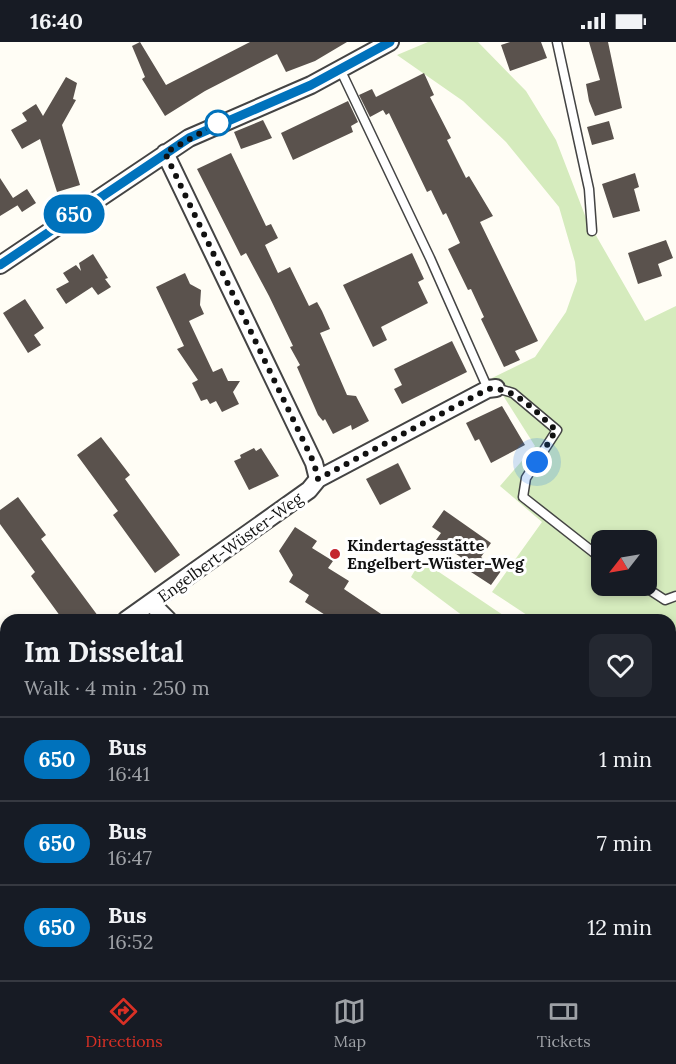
<!DOCTYPE html>
<meta charset="utf-8">
<style>
:root{--surface:#171b24;--page:#242831;--text:#f1f3f6;--muted:#9ea1a6;--line:#363941;--accent:#d93025}
body{margin:0;font-family:Lora,serif;background:var(--page);color:var(--text);height:100vh;display:flex;flex-direction:column;font-size:22px;white-space:nowrap}
*{box-sizing:border-box;margin:0}
p{font-size:20px;color:var(--muted)}
.icon{flex:none;width:33px;height:33px;fill:none;stroke:currentColor;stroke-width:2;stroke-linecap:round;stroke-linejoin:round}
.map{position:relative;flex:1;overflow:hidden}
.panel{position:absolute;left:0px;top:572px;width:676px;height:368px;display:flex;flex-direction:column;background:var(--surface);border-radius:18px 18px 0 0;box-shadow:0 3px 9px #0003}
.panel>*{flex:none}
.badge{padding:0 12px;border-radius:20px;font-size:21px;line-height:39px}
.needle{width:39px;rotate:239deg}
.buttons{position:absolute;left:591px;top:488px;display:grid;gap:12px}
.buttons a{display:grid;place-items:center;width:66px;height:66px;border-radius:12px;background:var(--surface);box-shadow:0 3px 9px #0003;font-size:30px}
.you{position:absolute;width:30px;height:30px;margin:-15px;border:4px solid #fff;border-radius:50%;background:#1a73e8;box-shadow:0 0 0 9px #1a73e833}
.map>.badge{position:absolute;translate:-50% -50%;box-shadow:0 0 0 3px #fff}
.round{display:grid;place-items:center;flex:none;width:63px;height:63px;border-radius:12px;background:var(--page)}
.headline{display:flex;align-items:center;justify-content:space-between;height:102px;padding:0 24px}
h1{font-size:28px;font-weight:800;line-height:45px}
ul{padding:0;list-style:none}
li{display:flex;align-items:center;gap:18px;height:84px;padding:0 24px;border-top:2px solid var(--line)}
li div{flex:1}
li b{display:block;font-size:22px}
li em{font-style:normal}
li .badge{min-width:66px;font-weight:700;text-align:center}
.status{display:flex;justify-content:space-between;align-items:center;height:42px;padding:0 30px;background:var(--surface);direction:ltr}
.status svg{height:16px;fill:currentColor}
.dock{display:flex;justify-content:space-around;align-items:center;height:84px;border-top:2px solid var(--line);background:var(--surface);font-size:16px;color:var(--muted)}
.dock a{display:grid;justify-items:center;gap:3px}
.dock .active{color:var(--accent)}
.map>svg:first-child{display:block}
.green{fill:#d5ebbd;fill-rule:evenodd}
.forest{fill:#b9dc9c}
.building{fill:#5a524d}
.lines{fill:none;stroke-linecap:round;stroke-linejoin:round}
.lane-casing{stroke:#444;stroke-width:11}
.street-casing{stroke:#444;stroke-width:20}
.lane{stroke:#fff;stroke-width:8}
.street{stroke:#fff;stroke-width:16}
.line-casing{stroke:#fff;stroke-width:14}
.line{stroke:#0072bc;stroke-width:9}
.walk{stroke:#111;stroke-width:6;stroke-dasharray:0 10.8}
.stop-dot{fill:#fff;stroke:#0072bc;stroke-width:3}
.poi-dot{fill:#c4262e;stroke:#fff;stroke-width:2}
.labels{text-anchor:middle;stroke-width:6;stroke-linejoin:round;paint-order:stroke}
.poi-label{font-size:16px;font-weight:bold;fill:#111;stroke:#fff;text-anchor:start}
.street-label{font-size:16px;fill:#111;stroke:#fff}
</style>
<div class="status"><b>16:40</b><svg viewBox="0 0 49 12"><path d="M0 12V9h3v3zM5 12V6h3v6zM10 12V3h3v9zM15 12V0h3v12zM26 1h20v11H26zM47 4h2v5h-2z"/></svg></div>
<div class="map">
<svg width="676" height="938" viewBox="0 0 676 938">
<rect width="100%" height="100%" fill="#fffdf5"/>
<path class="green" d="M428,0H478L526,49L556,98L586,176L645,279L676,264V636L671,645L670,578L533,577L492,550L542,480L500,444L535,404L492,336L535,315L566,270L577,239L575,220L559,165L506,100L463,59L397,13ZM602,498H646V543H602Z
M421,518L509,577H467L411,535Z
M671,687L676,691V829L671,832Z"/>
<path class="forest" d="M0,753L6,757V933H127L119,938H0Z"/>
<path class="building" d="M140,0L166,43L250,0H347L315,19L286,30L277,12L205,49L165,74L142,37L145,35L132,4Z
M510,0H541L547,16L510,29L501,3Z
M589,0H608L622,66L595,74L589,59L586,42L600,38Z
M424,31L434,53L430,55L451,96L447,98L466,136L469,134L493,174L480,180L538,299L515,309L520,318L504,325L481,277L484,275L471,247L468,248L448,207L460,201L446,171L443,173L431,148L427,150L389,71L386,73L383,68L370,75L359,53L372,47L376,55Z
M66,35L77,41L73,57L76,58L62,83L80,143L57,150L40,97L22,107L11,88L27,79L22,71L36,62L43,74Z
M348,59L358,80L351,84L353,90L293,118L281,91Z
M263,78L272,96L241,107L234,90Z
M609,79L614,97L592,103L587,85Z
M231,111L266,184L271,182L278,196L265,203L278,231L290,225L309,264L317,260L322,269L330,287L320,291L347,353L356,354L369,379L352,388L351,383L333,392L325,377L323,379L318,373L297,325L300,323L290,305L293,304L269,254L246,211L241,214L197,127Z
M635,131L639,145L634,147L640,169L613,176L602,142Z
M0,136L13,156L27,147L36,161L22,170L14,158L18,163L0,174Z
M666,198L673,216L658,222L662,234L638,242L628,211Z
M412,211L424,237L418,240L428,261L381,285L387,298L373,305L343,243Z
M93,212L108,236L105,237L111,245L98,253L92,245L66,262L56,247L69,240L63,231L76,223L81,229L79,221Z
M185,231L190,242L201,248L200,263L204,272L189,279L213,330L222,326L228,339H240L233,350L239,362L222,370L216,359L210,362L207,357L201,359L192,341L198,338L177,307L184,304L156,245Z
M25,257L44,286L34,293L41,303L28,311L3,271Z
M452,299L467,330L402,362L394,347L402,343L394,327Z
M502,364L525,403L491,421L479,397L475,399L466,381Z
M101,395L130,433L125,437L180,513L155,531L113,473L118,469L77,413Z
M254,406L256,409L261,406L279,434L249,448L234,419L241,416L240,413Z
M398,421L411,447L380,463L366,437Z
M18,455L46,493L41,497L101,578H63L31,534L35,530L0,482V468Z
M444,468L491,501L481,515L501,529L491,543L471,530L475,525L436,498L441,491L432,485Z
M295,485L317,499L312,506L333,519L328,526L349,539L344,547L390,578H333L305,560L309,553L289,540L293,533L279,509Z"/>
<g class="lines">
<defs>
<path id="lane" d="M557,0L589,147L592,189
M340,27L430,216L488,347
M496,346L513,351L557,388L526,436L523,455L602,517
M642,543L665,558L676,554"/>
<path id="street" d="M165,111L314,421L318,437
M0,223L189,96L311,43L390,0
M151,561L168,578
M126,578L309,448L318,437L488,347L496,346
M0,665L6,661
M670,855L676,852
M613,933L616,938
M502,938L512,933"/>
</defs>
<use href="#lane" class="lane-casing"/>
<use href="#street" class="street-casing"/>
<use href="#lane" class="lane"/>
<use href="#street" class="street"/>
</g>
<g class="lines">
<defs>
<path id="line" d="M0,223L189,96L311,43L390,0"/>
</defs>
<use href="#line" class="line-casing"/>
<use href="#line" class="line"/>
<path class="walk" d="M218,81L165,111L314,421L318,437L488,347C515,344 538,372 556,388L537,420"/>
</g>
<circle class="stop-dot" cx="218" cy="81" r="12"/>
<circle class="poi-dot" cx="335" cy="512" r="6"/>
<g class="labels">
<g class="poi-label">
<text x="347" y="509">Kindertagesstätte<tspan x="347" dy="18">Engelbert-Wüster-Weg</tspan></text>
</g>
<g class="street-label">
<text transform="translate(230 505) rotate(-36)" y="6">Engelbert-Wüster-Weg</text>
</g>
</g>
</svg>
<div class="buttons">
<a><svg class="needle" viewBox="-14 -14 28 28"><path d="M0-13l5 13h-10z" fill="#e53935"/><path d="M0 13l5-13h-10z" fill="#9ea1a6"/></svg></a>
</div>
<div class="you" style="left:537px;top:420px"></div>
<b class="badge" style="left:74px;top:172px;background:#0072bc;color:#fff">650</b>
<section class="panel">
<div class="headline"><div><h1>Im Disseltal</h1><p>Walk · 4 min · 250 m</p></div><a class="round"><svg class="icon" aria-label="heart" viewBox="0 0 24 24"><path d="M12 20l-8-8c-3-5 5-10 8-4 3-6 11-1 8 4z"/></svg></a></div>
<ul>
<li><span class="badge" style="background:#0072bc;color:#fff">650</span><div><b>Bus</b><p>16:41</p></div><em>1 min</em></li>
<li><span class="badge" style="background:#0072bc;color:#fff">650</span><div><b>Bus</b><p>16:47</p></div><em>7 min</em></li>
<li><span class="badge" style="background:#0072bc;color:#fff">650</span><div><b>Bus</b><p>16:52</p></div><em>12 min</em></li>
</ul>
</section>
</div>
<nav class="dock">
<a class="active"><svg class="icon" aria-label="directions" viewBox="0 0 24 24"><path d="M12 3l9 9-9 9-9-9zM9 14v-3h6M13 9l2 2-2 2"/></svg>Directions</a>
<a><svg class="icon" aria-label="map" viewBox="0 0 24 24"><path d="M3 6l6-2 6 2 6-2v14l-6 2-6-2-6 2zM9 4v14M15 6v14"/></svg>Map</a>
<a><svg class="icon" aria-label="tickets" viewBox="0 0 24 24"><path d="M3 7h18v10H3zM15 7v10"/></svg>Tickets</a>
</nav>
